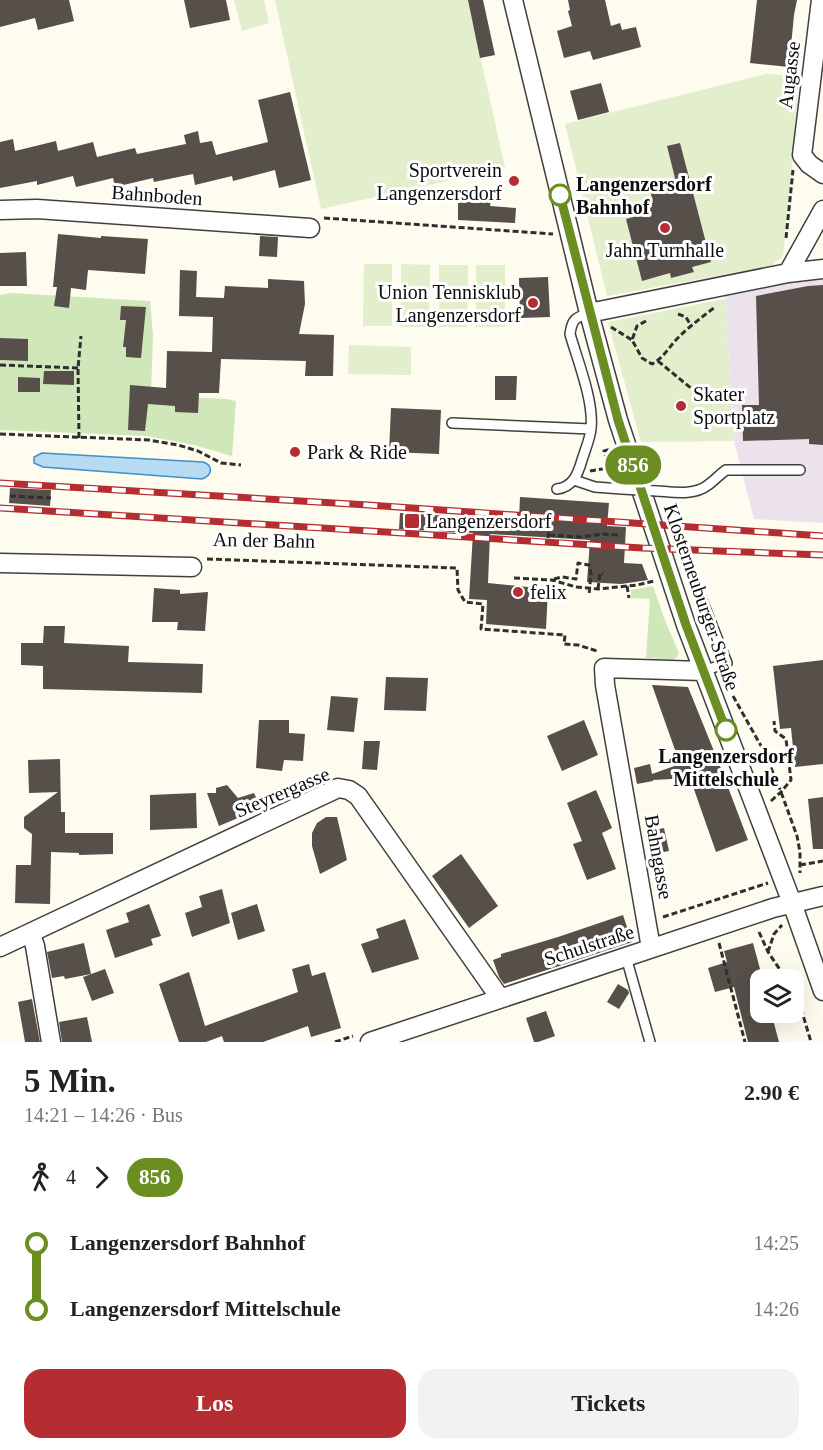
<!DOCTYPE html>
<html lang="de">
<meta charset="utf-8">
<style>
:root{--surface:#fff;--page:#f2f2f2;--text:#222;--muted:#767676;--accent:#b62d31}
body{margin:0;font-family:Georgia,serif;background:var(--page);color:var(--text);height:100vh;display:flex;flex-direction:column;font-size:22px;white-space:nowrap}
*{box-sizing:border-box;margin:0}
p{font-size:20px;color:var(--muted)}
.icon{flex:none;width:33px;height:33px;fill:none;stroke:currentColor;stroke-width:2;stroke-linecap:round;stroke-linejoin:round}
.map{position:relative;height:1042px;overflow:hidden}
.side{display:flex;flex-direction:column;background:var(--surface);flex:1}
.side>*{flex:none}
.badge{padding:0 12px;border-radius:20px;font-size:21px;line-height:39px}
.controls{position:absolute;left:750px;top:969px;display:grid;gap:12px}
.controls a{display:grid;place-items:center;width:54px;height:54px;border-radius:12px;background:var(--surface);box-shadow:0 6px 24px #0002;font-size:30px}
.map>.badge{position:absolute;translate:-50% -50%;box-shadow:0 0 0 3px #fff}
.legs{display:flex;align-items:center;gap:9px;height:66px;padding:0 24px;font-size:20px}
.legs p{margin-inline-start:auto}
.summary{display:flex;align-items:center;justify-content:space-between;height:102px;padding:0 24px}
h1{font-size:33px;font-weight:700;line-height:45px}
.cta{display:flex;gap:12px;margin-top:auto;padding:12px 24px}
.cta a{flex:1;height:69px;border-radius:18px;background:var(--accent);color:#fff;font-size:24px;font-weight:700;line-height:69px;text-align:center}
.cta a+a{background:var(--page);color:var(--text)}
ul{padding:0 24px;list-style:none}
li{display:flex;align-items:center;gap:21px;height:66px;font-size:22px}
li i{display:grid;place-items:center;width:9px;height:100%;margin:0 8px;background:currentColor}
li i::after{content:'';width:15px;height:15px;margin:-8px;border:4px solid;border-radius:50%;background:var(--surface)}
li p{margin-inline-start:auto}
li:first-child i{background:linear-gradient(#0000 50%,currentColor 0)}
li:last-child i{background:linear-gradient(currentColor 50%,#0000 0)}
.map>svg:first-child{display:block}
.industrial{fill:#ebe2ec}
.green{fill:#d0e7ba}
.pitch{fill:#e2eecc}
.water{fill:#b6dbf3;stroke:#428ec5;stroke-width:1.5}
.building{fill:#564f4a}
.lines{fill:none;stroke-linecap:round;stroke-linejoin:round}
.lane-casing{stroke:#404040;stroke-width:12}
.street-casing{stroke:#404040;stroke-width:21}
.path{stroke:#2f2f2f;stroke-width:3;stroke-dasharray:6 3;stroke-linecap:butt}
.lane{stroke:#fff;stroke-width:9}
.street{stroke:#fff;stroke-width:18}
.rail-casing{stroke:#b62d31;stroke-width:7}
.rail{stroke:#fff;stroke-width:4.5;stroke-dasharray:14;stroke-linecap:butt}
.lane-bridge-casing{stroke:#404040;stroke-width:12;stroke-linecap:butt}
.lane-bridge{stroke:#fff;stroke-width:9}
.line-1-casing{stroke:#fff;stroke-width:14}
.line-1{stroke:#6b8e23;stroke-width:9}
.poi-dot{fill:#b62d31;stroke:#fff;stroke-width:2}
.stop-1-dot{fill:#fff;stroke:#6b8e23;stroke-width:3}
.labels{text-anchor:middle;stroke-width:6;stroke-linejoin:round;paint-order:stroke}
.street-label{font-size:20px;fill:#0d0d0d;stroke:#fff}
.poi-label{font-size:20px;fill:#0d0d0d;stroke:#fff;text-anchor:start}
.stop-label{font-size:20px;font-weight:bold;fill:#0d0d0d;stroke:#fff;text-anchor:start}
</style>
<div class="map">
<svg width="823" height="1042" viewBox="0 0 823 1042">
<rect width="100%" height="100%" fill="#fefbef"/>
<path class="industrial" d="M823,269V523L754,519L734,441L725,299L721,286Z"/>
<path class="green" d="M11,293L150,301L153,335L151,395L226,399L236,401L232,456L194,445L147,436L0,430V295Z
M653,586L664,618L679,653L677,657L673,660L646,658L650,599L631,598V590Z"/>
<path class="pitch" d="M234,0H264L269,23L242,31Z
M275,0H468L505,168L321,209Z
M766,74L799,76L793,154L783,256L771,266L607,296L565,124Z
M364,264H392V326H363Z
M401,264L430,265L429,327H401Z
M439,265H468L467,327H439Z
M476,265H505V327H476Z
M725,299L734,441L641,442L608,322Z
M349,345L411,347V375L348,374Z"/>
<path class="water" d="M42,453L203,462C213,465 213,475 202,479L43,467L34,463V457Z"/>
<path class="building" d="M0,0H69L74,21L38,30L35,18L0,27Z
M184,0H226L230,20L190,28Z
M468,0H483L495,55L480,58Z
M568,0H605L611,26L620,23L622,30L636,27L641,47L593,60L590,51L564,58L557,31L572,26L568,11L570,10Z
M757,0H797L794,15L789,67L750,63Z
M601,83L609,112L578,120L570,91Z
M290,92L311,180L279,188L275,170L233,181L232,176L195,185L193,174L154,182L153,178L115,187L113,178L76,187L73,176L37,185V181L0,188V142L13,139L15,151L56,141L58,151L93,142L97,157L135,148L137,154L186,144L184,135L198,131L200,143L212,141L216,155L268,142L258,100Z
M680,143L711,262L692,267L694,272L671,278L670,273L642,281L626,219L640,215L637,204L652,199L649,185L675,178L667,146Z
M477,197L491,199L490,206L516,208L515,223L458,220V201Z
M58,234L101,238V236L148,239L145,274L88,270L86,290L71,288L69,308L54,306L57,287H53Z
M260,236L278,237L277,257L259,256Z
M26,252L27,286H0V253Z
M180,270L197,271L196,297L224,298L225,286L268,288V279L304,281L305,304L299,334L334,335L333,376H305L306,361L221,359L219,393H199L198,413L175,412V406L148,404L145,431L128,430L130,385L166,388L167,351L212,352L213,317L179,316Z
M548,277L550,317L520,318L519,278Z
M823,285V445L809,444V439L743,441L742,405H759L756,296L808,286Z
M121,306L146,307L141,358L126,357V347H123L126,320H120Z
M0,338L28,339V361L0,360Z
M44,371H74V385L43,384Z
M495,376H517L516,400H495Z
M18,377L40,378V392H18Z
M391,408L441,410L439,454L389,452Z
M10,488L51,490L50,506L9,503Z
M520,497L609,503L607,526L626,527L624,563L642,564L648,580L621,584L587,582L590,540L490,534L488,583L548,589L546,629L486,624L487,600L469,599L473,533L399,529L400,513L519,520Z
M154,588L180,590V594L208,592L205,631L177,630L178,622H152Z
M44,626H65L64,643L129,646L128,662L203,664L202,693L43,689V666L21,665V643H43Z
M823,660V764L795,767L791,728L780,729L773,666Z
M386,677L428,678L426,711L384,710Z
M652,685L688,687L720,766L748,840L716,852L690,778L653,780V781L637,784L634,768L650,764L652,774L680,764Z
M331,696L358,698L354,732L327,730Z
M259,720H289V733L305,734L303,761L284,760L282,771L256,768Z
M584,720L598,755L562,771L547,736Z
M364,741H380L377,770L362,769Z
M60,759L61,812H65V833H113V854L79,855V853L51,852L50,904L15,903L16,865H31L32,834L24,828V817L58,792L29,793L28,760Z
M227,785L238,798L254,793L261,808L219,826L207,793H216V788Z
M596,790L612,828L602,833L616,869L587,880L573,844L582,841L567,803Z
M196,793L197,828L150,830V795Z
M823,797V849H813L808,799Z
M326,817H337L347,860L320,874L312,846V833L317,823Z
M664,828L669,851L649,855L645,832Z
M461,854L498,906L469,928L432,876Z
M222,889L230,923L192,937L185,913L202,907L199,896Z
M149,904L161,936L151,939L153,945L115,958L106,930L129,922L126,913Z
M257,904L265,931L238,940L231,913Z
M623,915L632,942L504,984L499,977L493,960L501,957V954L558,937Z
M405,919L419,959L372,973L361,944L379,938L376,929Z
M84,943L91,974L65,979L64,976L52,978L47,952Z
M753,943L763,980H760V1012H771L779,1042H748L734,987L715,992L708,968L727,962L724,951Z
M309,964L312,976L325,972L341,1028L311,1037L308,1026L263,1042H224L222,1036L206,1042H179L159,984L189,972L205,1026L298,992L292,969Z
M105,969L114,993L92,1001L83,977Z
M618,984L628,990L629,993L619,1009L607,1002Z
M32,999L40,1042H25L18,1002Z
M546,1011L555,1036L538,1042H534L526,1018Z
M87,1017L92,1042H62L59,1022Z"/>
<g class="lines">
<defs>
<path id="lane" d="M452,423L591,429
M574,480L595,487L622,489
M557,489C573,487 578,474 582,460C585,450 590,439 591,429C594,401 578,362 570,334C572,319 575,318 589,313
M657,491C673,492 694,496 708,485C715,480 719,475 726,470H800
M700,595L727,663L703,671
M626,957L650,1042"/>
<path id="street" d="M513,0L589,313L618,420L686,625L792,903L823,991
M821,0L802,155L809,164L823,174
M0,210L37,209L310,228
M788,273L823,210
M589,313L788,273L823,269
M0,563L192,567
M31,934L35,946L51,1042
M0,947L338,788L349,790L358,796L500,998
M651,948L605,685L604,668L703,671
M370,1042L773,908L823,896"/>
</defs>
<use href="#lane" class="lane-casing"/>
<use href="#street" class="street-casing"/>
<path class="path" d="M324,218L553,234
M786,238L793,170
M678,314L686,317L691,326
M646,321L637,326L632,340L642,358L652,364C662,359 668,349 675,341C687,328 701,318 715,307
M611,327L632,340
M658,361L709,403
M0,365L78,368
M0,434L149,440L178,445L198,451L221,463L241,465
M79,438L78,368L81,336
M590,471L609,468L604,451L611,449
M10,496L51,498
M549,535L579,537L603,534L618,535
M548,538L550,522
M207,559L457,568L458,590L465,602L483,604L481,629L565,635L564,644L578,645L597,651
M514,578L552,580L576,587L598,589L637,585L654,581
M554,579L562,577L576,579L578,563L589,565L591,573L589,595
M627,586L629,598
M598,589L600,573L603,574
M733,696L765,753L781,792L797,836L800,852V873
M771,801L781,792L791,780L786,739L775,731L774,721
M800,865L823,861
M663,917L768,883
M759,932L768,952L787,980
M719,943L745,1042
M768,952L774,934L782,925
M794,992L800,1005L811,1042
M335,1042L353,1036"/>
<use href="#lane" class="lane"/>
<use href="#street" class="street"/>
<defs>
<path id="rail" d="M0,483L368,505L823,536
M0,508L642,548L823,555"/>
</defs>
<use href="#rail" class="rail-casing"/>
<use href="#rail" class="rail"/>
<defs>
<path id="lane-bridge" d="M622,489L657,491"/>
</defs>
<use href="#lane-bridge" class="lane-bridge-casing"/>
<use href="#lane-bridge" class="lane-bridge"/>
</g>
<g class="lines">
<defs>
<path id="line-1" d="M560,195L618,420L686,625L726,730"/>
</defs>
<use href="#line-1" class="line-1-casing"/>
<use href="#line-1" class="line-1"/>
</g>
<g class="poi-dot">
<circle cx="514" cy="181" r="6"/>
<circle cx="665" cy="228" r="6"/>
<circle cx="533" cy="303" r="6"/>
<circle cx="681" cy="406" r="6"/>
<circle cx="295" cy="452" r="6"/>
<rect x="404" y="513" width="16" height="16" rx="3"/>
<circle cx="518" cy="592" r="6"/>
</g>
<g class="stop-1-dot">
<circle cx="560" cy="195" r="10"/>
<circle cx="726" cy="730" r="10"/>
</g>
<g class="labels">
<g class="street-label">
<text transform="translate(789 75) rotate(-83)" y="7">Augasse</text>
<text transform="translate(157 195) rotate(4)" y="7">Bahnboden</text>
<text transform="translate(264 540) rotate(1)" y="7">An der Bahn</text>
<text transform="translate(702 597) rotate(71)" y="7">Klosterneuburger Straße</text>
<text transform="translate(282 792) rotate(-23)" y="7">Steyrergasse</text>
<text transform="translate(659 857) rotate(80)" y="7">Bahngasse</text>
<text transform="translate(589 945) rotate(-18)" y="7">Schulstraße</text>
</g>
<g class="poi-label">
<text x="502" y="177" text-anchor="end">Sportverein<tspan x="502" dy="23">Langenzersdorf</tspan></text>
<text x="665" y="257" text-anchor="middle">Jahn Turnhalle</text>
<text x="521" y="299" text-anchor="end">Union Tennisklub<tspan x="521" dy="23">Langenzersdorf</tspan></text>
<text x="693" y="401">Skater<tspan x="693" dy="23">Sportplatz</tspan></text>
<text x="307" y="459">Park &amp; Ride</text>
<text x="426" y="528">Langenzersdorf</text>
<text x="530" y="599">felix</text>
</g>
<g class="stop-label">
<text x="576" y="191">Langenzersdorf<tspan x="576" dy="23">Bahnhof</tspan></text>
<text x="726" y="763" text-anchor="middle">Langenzersdorf<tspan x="726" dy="23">Mittelschule</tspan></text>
</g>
</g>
</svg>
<div class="controls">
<a><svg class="icon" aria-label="layers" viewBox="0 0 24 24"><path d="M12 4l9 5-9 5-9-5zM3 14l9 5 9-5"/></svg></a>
</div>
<b class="badge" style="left:633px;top:465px;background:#6b8e23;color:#fff">856</b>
</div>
<section class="side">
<div class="summary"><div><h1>5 Min.</h1><p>14:21 – 14:26 · Bus</p></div><b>2.90 €</b></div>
<div class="legs"><svg class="icon" aria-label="walk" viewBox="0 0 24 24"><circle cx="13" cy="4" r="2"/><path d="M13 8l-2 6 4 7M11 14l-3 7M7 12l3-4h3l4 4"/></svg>4<svg class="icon" aria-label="forward" viewBox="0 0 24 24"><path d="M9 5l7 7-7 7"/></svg><b class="badge" style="background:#6b8e23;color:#fff">856</b></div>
<ul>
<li><i style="color:#6b8e23"></i><b>Langenzersdorf Bahnhof</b><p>14:25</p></li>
<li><i style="color:#6b8e23"></i><b>Langenzersdorf Mittelschule</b><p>14:26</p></li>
</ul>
<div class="cta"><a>Los</a><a>Tickets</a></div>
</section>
